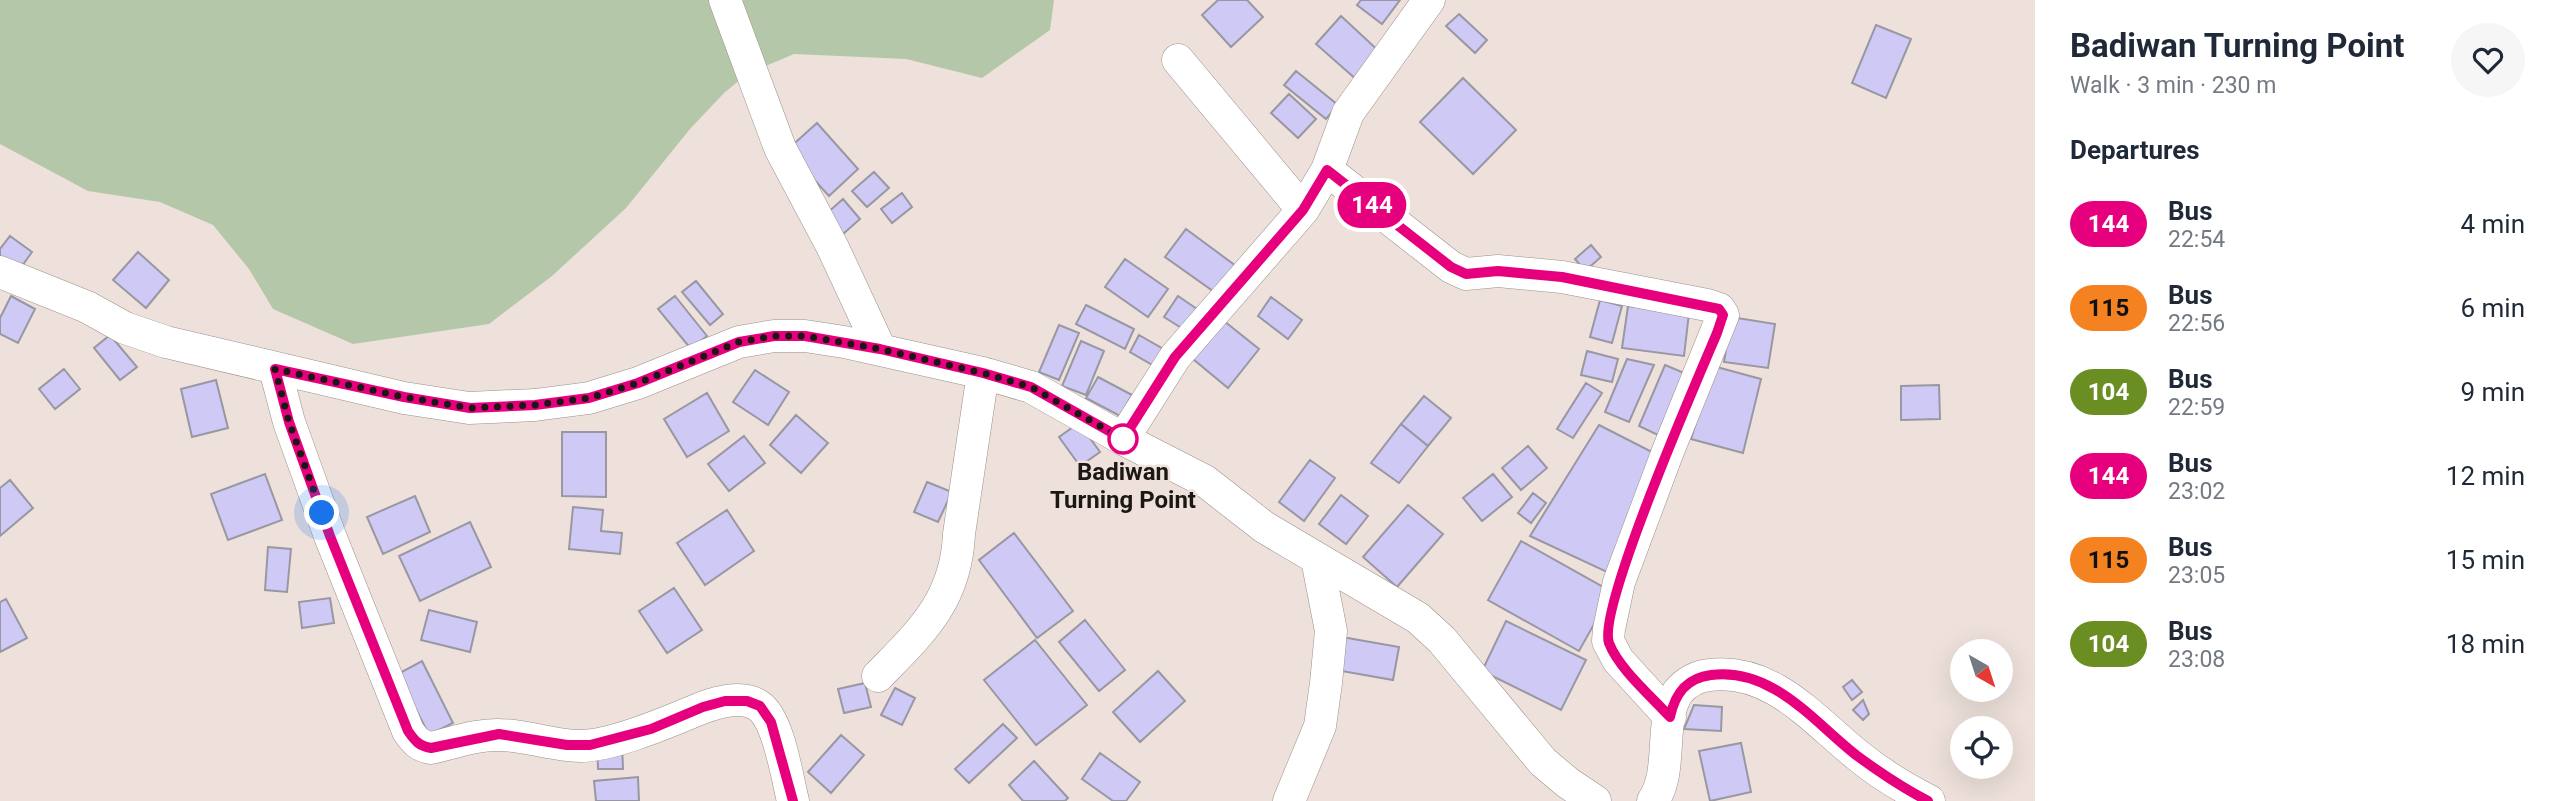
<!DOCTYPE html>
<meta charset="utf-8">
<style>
:root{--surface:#fff;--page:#f6f6f7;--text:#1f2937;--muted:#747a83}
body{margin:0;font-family:Roboto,sans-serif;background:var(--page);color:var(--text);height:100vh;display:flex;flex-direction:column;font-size:26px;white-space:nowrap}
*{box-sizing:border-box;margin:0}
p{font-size:23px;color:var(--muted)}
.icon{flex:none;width:38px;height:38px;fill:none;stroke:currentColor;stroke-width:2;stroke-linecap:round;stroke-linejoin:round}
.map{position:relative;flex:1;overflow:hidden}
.sheet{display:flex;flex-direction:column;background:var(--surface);width:525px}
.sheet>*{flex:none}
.badge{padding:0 14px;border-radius:23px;font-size:24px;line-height:46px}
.needle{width:46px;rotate:141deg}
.tools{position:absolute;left:1950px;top:639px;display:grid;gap:14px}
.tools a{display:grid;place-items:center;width:63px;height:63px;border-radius:50%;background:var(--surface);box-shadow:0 7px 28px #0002;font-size:35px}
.you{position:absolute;width:35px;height:35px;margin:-18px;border:5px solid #fff;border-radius:50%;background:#1a73e8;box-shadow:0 0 0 10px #1a73e833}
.map>.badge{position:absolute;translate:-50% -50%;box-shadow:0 0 0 4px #fff}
h2{padding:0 35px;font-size:26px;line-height:63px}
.round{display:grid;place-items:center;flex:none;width:74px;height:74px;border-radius:37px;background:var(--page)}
.summary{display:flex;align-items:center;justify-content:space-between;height:119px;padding:0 35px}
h1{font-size:33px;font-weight:700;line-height:52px}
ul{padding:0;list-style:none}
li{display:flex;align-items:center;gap:21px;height:84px;padding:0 35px}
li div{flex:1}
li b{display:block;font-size:26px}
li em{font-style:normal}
li .badge{min-width:77px;font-weight:700;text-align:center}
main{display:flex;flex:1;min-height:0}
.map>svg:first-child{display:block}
.green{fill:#b5c7a9}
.building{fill:#cec9f5;stroke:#9897a2;stroke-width:2}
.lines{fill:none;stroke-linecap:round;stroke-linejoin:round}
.street-casing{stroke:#9b908b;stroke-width:33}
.street{stroke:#fff;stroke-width:32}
.line-casing{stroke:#fff;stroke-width:16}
.line{stroke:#e6007e;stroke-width:10}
.walk{stroke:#1b1714;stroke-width:7;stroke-dasharray:0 12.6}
.stop-dot{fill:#fff;stroke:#e6007e;stroke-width:3.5}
.labels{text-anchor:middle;stroke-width:5;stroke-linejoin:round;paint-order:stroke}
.stop-label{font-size:24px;font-weight:bold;fill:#1b1714;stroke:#eee1db}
</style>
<main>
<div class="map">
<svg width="2035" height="801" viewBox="0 0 2035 801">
<rect width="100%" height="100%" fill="#eee1db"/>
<path class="green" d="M0,0H1054L1050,30L982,78L906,59L794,54L747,74L724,93L690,129L626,208L552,276L489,324L353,344L273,309L249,269L213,225L160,202L88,191L0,144Z"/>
<path class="building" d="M1218,0H1247L1263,17L1231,47L1202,15Z
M1361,0H1400L1382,24L1357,5Z
M1459,14L1487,40L1475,53L1446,26Z
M1341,16L1381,53L1357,80L1316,44Z
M1876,25L1911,39L1886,98L1852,83Z
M1296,71L1338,105L1326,119L1284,85Z
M1463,78L1516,130L1473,174L1420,122Z
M1289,94L1316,119L1298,138L1271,113Z
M817,123L858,169L829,196L787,150Z
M874,172L889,188L867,207L852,191Z
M902,193L912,207L892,223L881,209Z
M843,199L860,219L843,234L826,214Z
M1186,229L1240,269L1220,296L1165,257Z
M10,236L32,252L17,273L0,260V249Z
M1591,245L1601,257L1585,271L1575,259Z
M138,252L169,280L146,308L113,280Z
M1125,259L1168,289L1148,317L1105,287Z
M696,281L723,314L710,325L682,292Z
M11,296L35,309L18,343L0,334V318Z
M675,296L707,336L691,349L658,309Z
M1178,296L1197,309L1183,329L1164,317Z
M1271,297L1302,320L1288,339L1258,316Z
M1600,300L1622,306L1612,343L1590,337Z
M1086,305L1134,329L1125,349L1076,324Z
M1628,306L1689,313L1684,356L1622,348Z
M1731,317L1775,324L1768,368L1724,362Z
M1224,321L1259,349L1228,388L1193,359Z
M1059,325L1079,333L1059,380L1039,372Z
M110,335L137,367L120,380L94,348Z
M1139,335L1165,350L1156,367L1130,352Z
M1081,341L1104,351L1086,395L1062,386Z
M1587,351L1618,359L1612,382L1581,375Z
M1627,359L1654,365L1629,422L1605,412Z
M1665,365L1689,375L1662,437L1639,426Z
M1713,366L1761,379L1743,453L1691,439Z
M64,369L80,389L55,409L39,389Z
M755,370L789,392L768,425L733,402Z
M1098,377L1132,395L1120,416L1086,398Z
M216,380L228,428L192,437L181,389Z
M1586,383L1602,393L1573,438L1557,429Z
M1939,385L1940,419L1901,420V386Z
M707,393L729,431L687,457L664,419Z
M1424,396L1451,418L1428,446L1401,424Z
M796,415L828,443L801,473L770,445Z
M1079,423L1100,452L1080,466L1059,437Z
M1401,424L1428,446L1399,483L1371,463Z
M1599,425L1654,453L1609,573L1530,536Z
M562,432H606V497L562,496Z
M744,436L765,463L729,491L708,464Z
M1528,446L1547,468L1521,490L1502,468Z
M1310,460L1335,478L1304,521L1279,502Z
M265,474L282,520L228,540L211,494Z
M1493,474L1512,497L1482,521L1463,498Z
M10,480L33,508L0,536V488Z
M927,482L952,492L938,522L914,512Z
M1533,493L1546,503L1531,523L1518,513Z
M1341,495L1368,516L1346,544L1319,524Z
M415,496L430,532L383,554L367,517Z
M1408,505L1443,534L1397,587L1363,557Z
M573,507L603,510L601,531L622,533L620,554L569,549Z
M727,510L754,551L705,585L677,543Z
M470,522L491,567L420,601L399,556Z
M1014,533L1073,611L1037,638L979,560Z
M1521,541L1612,592L1579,651L1488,600Z
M268,547L291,549L287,592L265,590Z
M674,588L702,630L667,653L639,611Z
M330,598L334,623L302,628L299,602Z
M6,599L27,638L0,652V602Z
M429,610L477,622L470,652L421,640Z
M1085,620L1125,670L1099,691L1059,642Z
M1506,621L1586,660L1561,710L1482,671Z
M1342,637L1399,647L1393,680L1336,670Z
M1035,640L1087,705L1036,745L984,680Z
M422,661L453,723L429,735L398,674Z
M1158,671L1185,701L1140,742L1113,712Z
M1852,680L1862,692L1852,700L1843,687Z
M865,683L871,707L844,713L838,689Z
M895,688L915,698L902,725L881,715Z
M1863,700L1869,714L1863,720L1853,710Z
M1694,705L1722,707L1721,731L1684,729Z
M1003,724L1017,738L969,783L955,769Z
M841,735L864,755L831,793L808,772Z
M1741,743L1751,792L1710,801L1699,751Z
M622,744L623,769H598L597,745Z
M1100,753L1140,782L1126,801H1113L1082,779Z
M1034,761L1068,798L1065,801H1023L1009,785Z
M638,777L639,801H596L594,781Z"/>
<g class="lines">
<defs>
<path id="street" d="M725,0L780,148L833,248L880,349
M1178,60L1303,210
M1327,170L1451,267L1466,274L1498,271L1562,277L1707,305L1719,309L1723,315L1668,451L1619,582L1609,629L1608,641L1618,660L1670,717
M0,272L87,307L125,328L166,342L404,398L469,408L535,405L589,398L638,383L739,342L774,336H805L844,342L983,373L1031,387L1123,439L1205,481L1264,527L1418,618L1442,640L1543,762L1568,783L1595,801
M275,369L289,422L330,536L408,731C415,741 419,746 431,748C453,743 477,734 500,735C526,735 553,746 580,746C611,746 663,724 692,712C710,704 741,693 759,706C779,720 787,777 793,801
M1123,439L1175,357L1303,210L1327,170L1348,113L1429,0
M878,676C921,632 956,601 959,534L983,373
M1289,801L1320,726L1326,683L1331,631L1317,559
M1653,801C1674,770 1658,722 1678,692C1686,682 1698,676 1710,675C1773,667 1816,723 1861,758C1882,775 1904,788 1929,801"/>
</defs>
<use href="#street" class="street-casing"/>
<use href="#street" class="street"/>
</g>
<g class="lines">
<defs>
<path id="line" d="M793,801L771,722L760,706L747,701H725L703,707L651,729L590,745H567L499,734L431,748C419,746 415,741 408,731L330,536L289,422L275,369L404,397L470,408L535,405L589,398L638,383L739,342L774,336H805L880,349L983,373L1031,387L1123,439L1175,357L1303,210L1327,170L1451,267L1466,274L1498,271L1562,277L1719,309L1723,315L1717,333C1698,378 1597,609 1609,643C1619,669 1651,696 1670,717C1675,694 1686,678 1711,675C1772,667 1813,721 1856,755C1879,772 1903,788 1928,801"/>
</defs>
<use href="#line" class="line-casing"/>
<use href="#line" class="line"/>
<path class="walk" d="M322,513L289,422L275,369L404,397L470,408L535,405L589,398L638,383L739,342L774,336H805L880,349L983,373L1031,387L1123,439"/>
</g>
<circle class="stop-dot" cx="1123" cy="439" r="14"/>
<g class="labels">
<g class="stop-label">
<text x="1123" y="480">Badiwan<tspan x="1123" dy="28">Turning Point</tspan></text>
</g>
</g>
</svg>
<div class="tools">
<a><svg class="needle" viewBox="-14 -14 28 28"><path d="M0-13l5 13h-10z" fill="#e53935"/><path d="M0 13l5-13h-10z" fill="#747a83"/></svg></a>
<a><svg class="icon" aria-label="locate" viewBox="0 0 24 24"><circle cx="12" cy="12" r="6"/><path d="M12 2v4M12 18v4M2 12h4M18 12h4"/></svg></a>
</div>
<div class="you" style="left:322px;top:513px"></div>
<b class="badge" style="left:1372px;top:205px;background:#e6007e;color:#fff">144</b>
</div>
<section class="sheet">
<div class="summary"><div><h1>Badiwan Turning Point</h1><p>Walk · 3 min · 230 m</p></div><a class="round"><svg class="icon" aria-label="heart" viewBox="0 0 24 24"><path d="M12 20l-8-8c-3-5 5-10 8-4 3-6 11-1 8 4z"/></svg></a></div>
<h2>Departures</h2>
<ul>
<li><span class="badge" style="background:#e6007e;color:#fff">144</span><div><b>Bus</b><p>22:54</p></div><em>4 min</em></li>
<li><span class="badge" style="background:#f58220;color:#111">115</span><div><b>Bus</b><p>22:56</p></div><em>6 min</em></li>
<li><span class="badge" style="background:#6b8e23;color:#fff">104</span><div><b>Bus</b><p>22:59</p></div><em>9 min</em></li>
<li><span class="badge" style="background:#e6007e;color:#fff">144</span><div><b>Bus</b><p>23:02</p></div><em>12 min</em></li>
<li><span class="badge" style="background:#f58220;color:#111">115</span><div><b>Bus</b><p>23:05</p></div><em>15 min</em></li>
<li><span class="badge" style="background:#6b8e23;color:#fff">104</span><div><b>Bus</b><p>23:08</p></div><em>18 min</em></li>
</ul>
</section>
</main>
